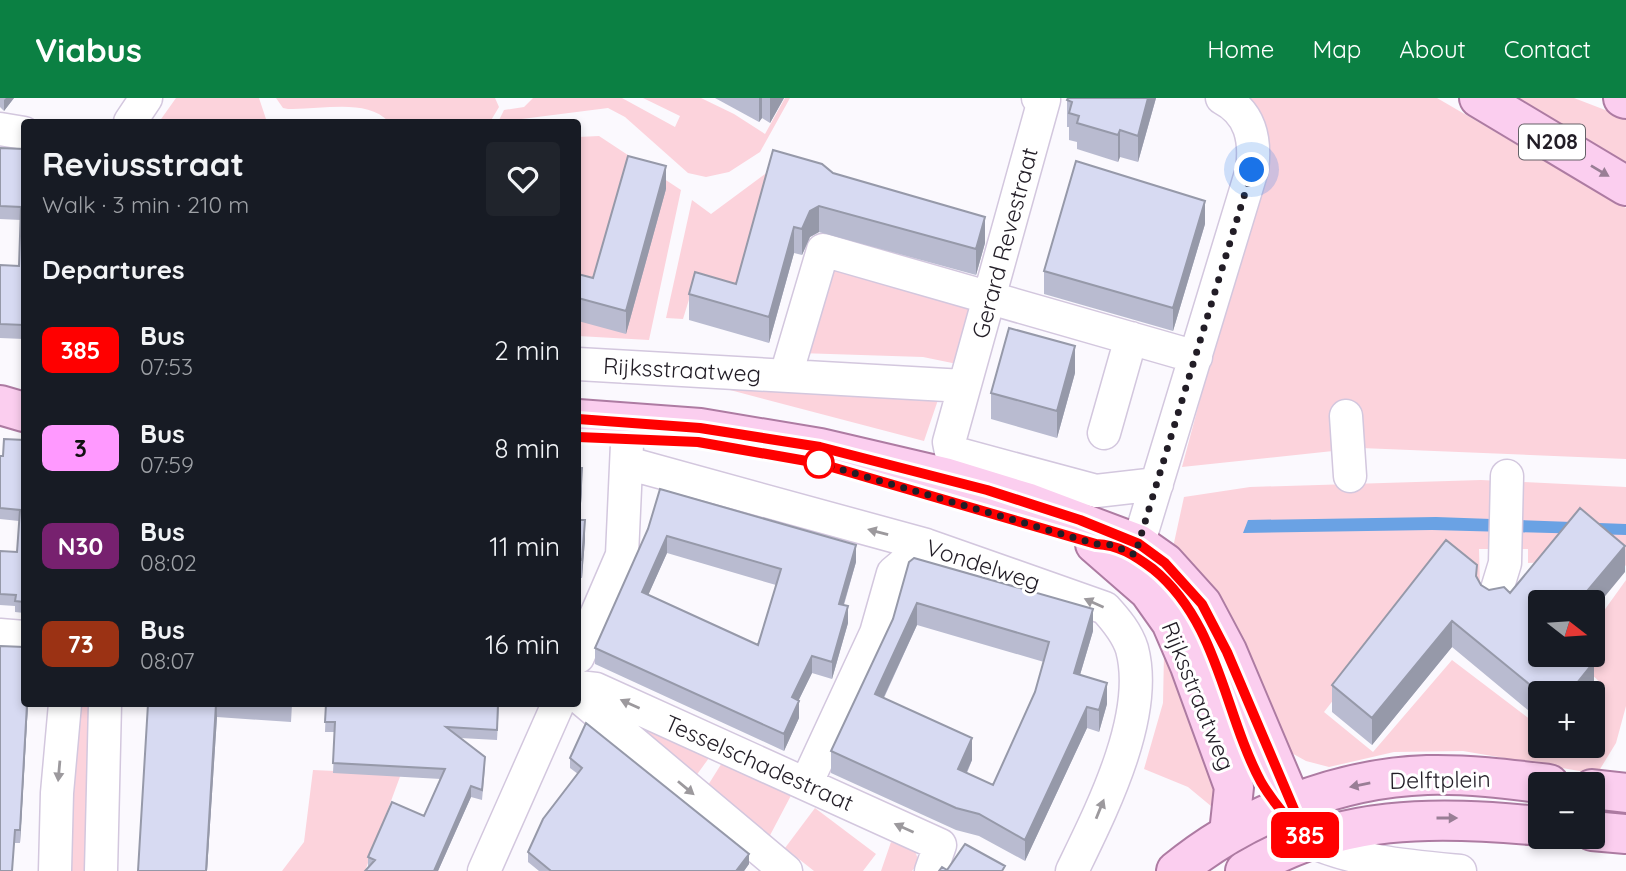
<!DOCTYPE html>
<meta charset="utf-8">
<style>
:root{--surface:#171b24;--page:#20242c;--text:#f1f3f6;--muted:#9ea1a6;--accent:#0b8043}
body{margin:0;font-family:Quicksand,sans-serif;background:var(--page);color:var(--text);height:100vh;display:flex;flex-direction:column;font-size:26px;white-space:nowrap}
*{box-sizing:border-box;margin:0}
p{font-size:23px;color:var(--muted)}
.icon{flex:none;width:38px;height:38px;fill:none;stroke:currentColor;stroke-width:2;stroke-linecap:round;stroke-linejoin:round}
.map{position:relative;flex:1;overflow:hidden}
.drawer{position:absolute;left:21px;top:21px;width:560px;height:588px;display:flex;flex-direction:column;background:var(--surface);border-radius:7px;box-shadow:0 4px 10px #0003}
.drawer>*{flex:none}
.badge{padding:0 14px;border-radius:10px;font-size:24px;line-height:46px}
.needle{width:46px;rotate:107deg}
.tools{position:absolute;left:1528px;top:492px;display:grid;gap:14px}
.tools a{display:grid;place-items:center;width:77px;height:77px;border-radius:7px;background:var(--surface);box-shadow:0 4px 10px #0003;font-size:35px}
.you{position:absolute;width:35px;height:35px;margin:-18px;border:5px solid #fff;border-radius:50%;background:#1a73e8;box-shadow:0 0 0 10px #1a73e833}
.map>.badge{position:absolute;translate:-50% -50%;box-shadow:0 0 0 4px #fff}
h2{padding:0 21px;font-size:26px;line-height:63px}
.round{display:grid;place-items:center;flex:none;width:74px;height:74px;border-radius:7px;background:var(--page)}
.summary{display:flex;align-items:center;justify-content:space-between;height:119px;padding:0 21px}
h1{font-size:33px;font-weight:700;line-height:52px}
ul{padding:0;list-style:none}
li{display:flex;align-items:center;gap:21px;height:98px;padding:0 21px}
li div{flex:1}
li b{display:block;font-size:26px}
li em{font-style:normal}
li .badge{min-width:77px;font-weight:700;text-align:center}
header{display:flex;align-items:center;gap:42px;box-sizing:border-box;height:98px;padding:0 35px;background:var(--accent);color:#fff}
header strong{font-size:33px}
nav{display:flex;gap:38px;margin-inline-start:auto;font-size:24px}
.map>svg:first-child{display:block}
.green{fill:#fcd3dc}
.water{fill:#6aa2e4}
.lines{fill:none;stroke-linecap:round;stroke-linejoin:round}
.minor-casing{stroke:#d3c7de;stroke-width:35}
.major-casing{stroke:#ad7ba2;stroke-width:42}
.minor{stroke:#fff;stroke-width:32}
.major{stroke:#fbceef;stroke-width:38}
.wall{fill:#b9bbd0;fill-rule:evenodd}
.shaded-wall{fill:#9699a9}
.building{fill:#d7daf2;stroke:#9699a9;stroke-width:2;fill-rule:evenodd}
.oneway{fill:#997e95}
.oneway2{fill:#9c999d}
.line-casing{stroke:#fff;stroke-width:16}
.line{stroke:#f00;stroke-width:10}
.walk{stroke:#221d26;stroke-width:7;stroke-dasharray:0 12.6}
.stop-dot{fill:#fff;stroke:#f00;stroke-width:3.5}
.labels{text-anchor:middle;stroke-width:6;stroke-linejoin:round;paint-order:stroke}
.shield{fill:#fff;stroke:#646167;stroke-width:2}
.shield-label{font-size:21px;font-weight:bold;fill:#221d26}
.street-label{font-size:23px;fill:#221d26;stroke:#fff}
</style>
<header>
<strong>Viabus</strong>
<nav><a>Home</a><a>Map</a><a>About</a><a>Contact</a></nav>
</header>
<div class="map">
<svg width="1626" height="773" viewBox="0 0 1626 773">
<rect width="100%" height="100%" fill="#fbf9fe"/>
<path class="green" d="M176,0H259L267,24H159Z
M276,0H495L499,9L490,24H389C366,0 324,12 288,11L283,10Z
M533,0H622L675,29L680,18L643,0H701L734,16L765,36L785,0H790L760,54L729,74L706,79L688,75L625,19L608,10L498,24L504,12L524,9Z
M1245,0H1437L1626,110V361L1361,350L1182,369L1247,126Z
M1491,0H1574L1626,20V79Z
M599,38L681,92L649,242L578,238V39Z
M784,62L732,206L691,195L683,221L666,220L692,102L711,116Z
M828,161L980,208L962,267L923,259L799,255Z
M809,288L940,296L924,343L730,292Z
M1481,382L1626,389V468L1593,440L1552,464L1528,465V451H1479L1480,487L1449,453L1324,614L1373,654L1452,562L1540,629V648H1592L1593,605L1605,589L1571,557L1592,556L1593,528L1626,482V608L1616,645L1597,676L1463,653L1394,654L1329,669L1306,663L1288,653L1172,454L1184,399L1250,389Z
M1164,555L1173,559L1223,718L1188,689L1144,671L1163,605Z
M76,606H91L86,761L85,773H66Z
M646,624L714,653L693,682L639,633Z
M725,660L796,688L767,743L705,692Z
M313,672L401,676L365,773H282L304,744Z
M815,710L876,756L863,773H814L785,750Z
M891,744L915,753L919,764L912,773H881Z"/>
<path class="water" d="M1436,419L1626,426V437L1432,432L1243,435L1248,422Z"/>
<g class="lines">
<defs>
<path id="minor" d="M1038,0L1044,2L949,344L951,354L1096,393L1157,386
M130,24L146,0
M0,31L24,35
M578,266L964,288
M786,277L823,152L1196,259
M1346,318L1350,378
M1104,335L1131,240
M627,365L926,447L1105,510C1116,522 1127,535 1132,551C1150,618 1101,713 1072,773
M1135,457L1252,72C1256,42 1251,15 1222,0
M1494,501L1505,465L1507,378
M0,537L24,539
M578,559L622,457L627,346
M578,589L596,591L940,747L931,773
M578,598L786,773
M806,686L876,535L893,475L926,447
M1307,742C1357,764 1407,768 1460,773
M55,773L57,695L65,606
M101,773L105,606
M484,773L558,606"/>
<path id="major" d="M1479,0L1626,88
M1623,0L1626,1
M0,307L24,314
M578,321L700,330L820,350L944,379L1029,405L1138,446L1165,465L1202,506L1227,553L1307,742
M1095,446L1149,493L1171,524L1190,568L1234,689L1229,735
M1592,691L1626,695
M1592,733L1626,736
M1176,773C1244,717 1338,680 1427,677C1468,676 1508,681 1549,686
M1245,773C1338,716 1436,718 1540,728"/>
</defs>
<use href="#minor" class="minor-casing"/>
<use href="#major" class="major-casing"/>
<use href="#minor" class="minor"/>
<use href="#major" class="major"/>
</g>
<path class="wall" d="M0,0H14L4,13L0,9Z
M715,0H784L770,25L762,20L759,24Z
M1156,0L1138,64L1120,59L1118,64L1077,51V44L1069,42V29H1067V2Z
M0,50L24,51V241L0,240V167L19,168L21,122L0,121Z
M833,75L985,145L976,177L819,134L810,139L802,157L794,155L769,245L689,222V196L736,186Z
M666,91L626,236L578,223V176L593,180Z
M1205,126L1173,233L1044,196V173Z
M1075,275L1057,340L991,321V295Z
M24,342V515L15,514V508L0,507V453L17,454L19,423L0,421V358H3Z
M578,370L582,389L580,422L585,441L582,480H578Z
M648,431L856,464L844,507L848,525L832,581L812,575L798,603L799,620L784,653L595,566V550ZM667,455L776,487L758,547L648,497Z
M909,464L1093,533L1080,577L1107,606L1099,634L1087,630L1025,763L979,738L956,732L831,675V653L893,521ZM917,527L1044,564L1035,594L993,687L967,675L972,662L884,600Z
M1625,474L1540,504L1594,591L1540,595V622L1452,549L1372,647L1332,614V587L1477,479L1481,487L1489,492L1510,495Z
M24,606H28L20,745H15L0,773Z
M148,606H292L291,624L217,619L207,773H138Z
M326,606H499L497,642L460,640L485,669L482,702L471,699L438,773H365L368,769V759L424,718L441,681L333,675L335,634H325Z
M570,660L749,766L744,773H539L528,764V754L578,676L570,670Z"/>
<path class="shaded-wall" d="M6,0H14L4,13V2Z
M759,0H762V20L759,24Z
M770,0H784L770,25Z
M1148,0H1156L1138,64V38Z
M1120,32V59L1118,64V37Z
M666,68V91L626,236V213Z
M1205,103V126L1173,233V210Z
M819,108V134L810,139L802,157V131L810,113Z
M985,119V145L976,177V151Z
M794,129V155L769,245V219Z
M1075,248V275L1057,340V313Z
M582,370V389L579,440V422Z
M585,422V441L582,480V462Z
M667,438V455L642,511V494Z
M856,447V464L839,522V506Z
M1625,448V474L1592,514V504H1578Z
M917,505V527L875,618V596Z
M848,508V525L832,581V564Z
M1093,511V533L1074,597V575Z
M1452,523V549L1372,647V620Z
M812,558V575L792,616V599Z
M1594,564V591L1591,595H1569Z
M1107,585V606L1099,634V612Z
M799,603V620L784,653V636Z
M27,606H28L20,745V732Z
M216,606L217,619L207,773H206Z
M1087,609V630L1025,763V742Z
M972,640V662L958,693V671Z
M471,688V699L438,773H434Z
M749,756V766L744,773H736Z"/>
<path class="building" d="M1068,0H1148L1138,38L1120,32L1118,37L1077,25L1079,18L1069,15L1072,4L1067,2Z
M0,50L24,51V227L0,226V167L19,168L21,109L0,108Z
M773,52L822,66L833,75L985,119L976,151L819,108L810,113L802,131L794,129L769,219L689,196L695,174L736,186Z
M628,58L666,68L626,213L578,200V176L593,180Z
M1076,63L1205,103L1173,210L1044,173Z
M1009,230L1075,248L1057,313L991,295Z
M4,341L24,342V504L15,503L16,497L0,496V453L17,454L20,412L0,410V358H3Z
M578,370H582L579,422H585L582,462L578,461Z
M660,391L856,447L839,506L848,508L832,564L812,558L792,599L799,603L784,636L595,550L648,431ZM667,438L781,471L758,547L642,494Z
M1580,410L1625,448L1578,504H1540V556H1585L1594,564L1569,595H1540L1452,523L1372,620L1332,587L1446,442L1477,467L1476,478L1481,487L1489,492L1504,489L1510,495Z
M914,460L1093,511L1074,575L1107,585L1099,612L1087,609L1025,742L979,716L956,710L831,653L893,521L909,464ZM917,505L1049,544L1035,594L993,687L958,671L972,640L875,596Z
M0,548L24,549V606H27L20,732H15L12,773H0Z
M148,606H216L206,773H138Z
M326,606H498L497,632L446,629L485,659L482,692L471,688L434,773H365L375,762L368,759L392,704L424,718L445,671L333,665L335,624H325Z
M586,625L749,756L736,773H551L528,754L543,721L582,670L570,660Z
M965,746L1005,768L1002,773H939L942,769L947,772Z"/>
<defs><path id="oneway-solid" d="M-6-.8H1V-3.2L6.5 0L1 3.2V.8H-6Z" transform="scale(1.75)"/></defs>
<g class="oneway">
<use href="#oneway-solid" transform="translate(1600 73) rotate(31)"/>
<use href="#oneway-solid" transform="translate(1360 687) rotate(169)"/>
<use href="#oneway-solid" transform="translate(1447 720)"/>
</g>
<g class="oneway2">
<use href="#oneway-solid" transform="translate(878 434) rotate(-165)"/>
<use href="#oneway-solid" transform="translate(1094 505) rotate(-156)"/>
<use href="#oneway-solid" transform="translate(630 606) rotate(-156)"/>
<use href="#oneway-solid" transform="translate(59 673) rotate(95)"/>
<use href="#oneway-solid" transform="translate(686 690) rotate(40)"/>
<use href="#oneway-solid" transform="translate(1100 711) rotate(-68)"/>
<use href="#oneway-solid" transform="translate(904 730) rotate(-156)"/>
</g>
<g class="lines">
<defs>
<path id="line" d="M578,321L700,330L820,349L987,392L1080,422L1139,446L1165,465L1202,506L1227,554L1307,742C1290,724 1274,706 1261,684C1223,613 1219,525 1153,471C1134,457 1119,447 1096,446L818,365L698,344L578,339"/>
</defs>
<use href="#line" class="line-casing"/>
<use href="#line" class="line"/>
<path class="walk" d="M819,365L1096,446L1113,447L1135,457L1252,72"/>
</g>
<circle class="stop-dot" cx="819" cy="365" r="14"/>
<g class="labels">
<rect class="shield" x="1519" y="26.5" width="66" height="35" rx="5"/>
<g class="shield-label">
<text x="1552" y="51">N208</text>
</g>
<g class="street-label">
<text transform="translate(1005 145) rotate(-75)" y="8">Gerard Revestraat</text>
<text transform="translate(682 272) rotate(3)" y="8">Rijksstraatweg</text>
<text transform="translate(983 467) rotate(18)" y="8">Vondelweg</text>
<text transform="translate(1198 598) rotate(68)" y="8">Rijksstraatweg</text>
<text transform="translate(759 665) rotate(24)" y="8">Tesselschadestraat</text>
<text transform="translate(1440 682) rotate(-1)" y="8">Delftplein</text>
</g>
</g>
</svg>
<div class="tools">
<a><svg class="needle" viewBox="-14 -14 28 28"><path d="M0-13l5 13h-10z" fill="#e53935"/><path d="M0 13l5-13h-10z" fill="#9ea1a6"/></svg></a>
<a>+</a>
<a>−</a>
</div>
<div class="you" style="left:1252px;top:72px"></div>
<b class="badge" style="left:1305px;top:737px;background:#f00;color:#fff">385</b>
<section class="drawer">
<div class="summary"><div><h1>Reviusstraat</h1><p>Walk · 3 min · 210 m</p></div><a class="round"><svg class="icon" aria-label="heart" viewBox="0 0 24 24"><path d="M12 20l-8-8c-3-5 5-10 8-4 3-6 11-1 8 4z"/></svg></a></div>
<h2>Departures</h2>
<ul>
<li><span class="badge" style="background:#f00;color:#fff">385</span><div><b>Bus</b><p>07:53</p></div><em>2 min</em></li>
<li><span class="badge" style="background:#f9f;color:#111">3</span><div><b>Bus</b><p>07:59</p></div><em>8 min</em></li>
<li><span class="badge" style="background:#77216f;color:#fff">N30</span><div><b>Bus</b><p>08:02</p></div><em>11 min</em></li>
<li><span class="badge" style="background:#9b3214;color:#fff">73</span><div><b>Bus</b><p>08:07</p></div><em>16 min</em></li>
</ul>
</section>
</div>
